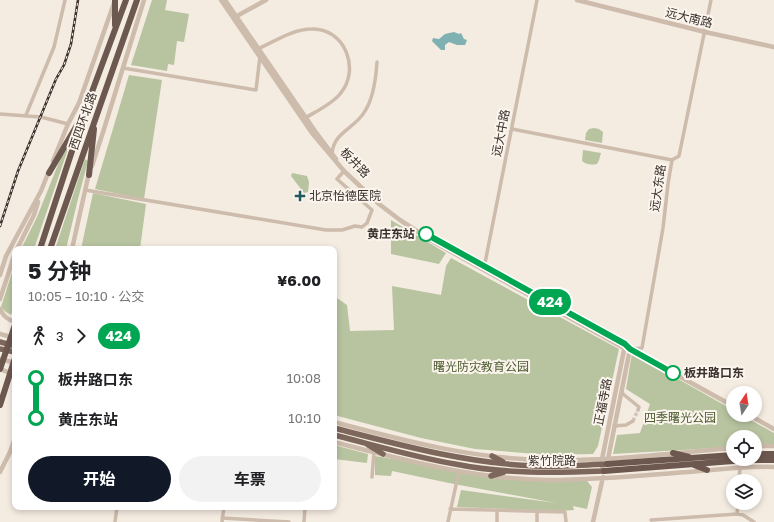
<!DOCTYPE html>
<html lang="zh">
<meta charset="utf-8">
<style>
:root{--surface:#fff;--page:#f2f2f2;--text:#202124;--muted:#757577;--accent:#111827}
body{margin:0;font-family:"Golos Text","Noto Sans SC",sans-serif;background:var(--page);color:var(--text);height:100vh;display:flex;flex-direction:column;font-size:15px;white-space:nowrap}
*{box-sizing:border-box;margin:0}
p{font-size:13px;color:var(--muted)}
.icon{flex:none;width:22px;height:22px;fill:none;stroke:currentColor;stroke-width:2;stroke-linecap:round;stroke-linejoin:round}
.map{position:relative;flex:1;overflow:hidden}
.details{position:absolute;left:12px;top:246px;width:325px;height:264px;display:flex;flex-direction:column;background:var(--surface);border-radius:8px;box-shadow:0 2px 6px #0003}
.details>*{flex:none}
.badge{padding:0 8px;border-radius:13px;font-size:14px;line-height:26px}
.needle{width:26px;rotate:12deg}
.controls{position:absolute;left:726px;top:386px;display:grid;gap:8px}
.controls a{display:grid;place-items:center;width:36px;height:36px;border-radius:50%;background:var(--surface);box-shadow:0 2px 6px #0003;font-size:20px}
.map>.badge{position:absolute;translate:-50% -50%;box-shadow:0 0 0 2px #fff}
.legs{display:flex;align-items:center;gap:6px;height:44px;padding:0 16px;font-size:13px}
.legs p{margin-inline-start:auto}
.overview{display:flex;align-items:center;justify-content:space-between;height:68px;padding:0 16px}
h1{font-size:22px;font-weight:700;line-height:30px}
.button{display:flex;gap:8px;margin-top:auto;padding:8px 16px}
.button a{flex:1;height:46px;border-radius:24px;background:var(--accent);color:#fff;font-size:16px;font-weight:700;line-height:46px;text-align:center}
.button a+a{background:var(--page);color:var(--text)}
ul{padding:0 16px;list-style:none}
li{display:flex;align-items:center;gap:14px;height:40px;font-size:15px}
li i{display:grid;place-items:center;width:6px;height:100%;margin:0 5px;background:currentColor}
li i::after{content:'';width:10px;height:10px;margin:-5px;border:3px solid;border-radius:50%;background:var(--surface)}
li p{margin-inline-start:auto}
li:first-child i{background:linear-gradient(#0000 50%,currentColor 0)}
li:last-child i{background:linear-gradient(currentColor 50%,#0000 0)}
.map>svg:first-child{display:block}
.green{fill:#b8c4a0}
.water{fill:#7fb0b2}
.lines{fill:none;stroke-linecap:round;stroke-linejoin:round}
.minor-tunnel{stroke:#cfc6bd;stroke-width:3.5;stroke-dasharray:3.5 2;stroke-linecap:butt}
.minor{stroke:#cdbbac;stroke-width:3.5}
.tertiary{stroke:#cdbbac;stroke-width:4.5}
.primary{stroke:#7d675c;stroke-width:5.5}
.trunk{stroke:#6c584f;stroke-width:6}
.rail-casing{stroke:#3b302b;stroke-width:2.5}
.rail{stroke:#fbf5ee;stroke-width:1;stroke-dasharray:3;stroke-linecap:butt}
.trunk-bridge{stroke:#6c584f;stroke-width:6}
.line-1-casing{stroke:#fff;stroke-width:9}
.line-1{stroke:#00a651;stroke-width:6}
.poi-dot{fill:#1f5a5e;stroke:#fbf5ee;stroke-width:1.5}
.stop-1-dot{fill:#fff;stroke:#00a651;stroke-width:2}
.labels{text-anchor:middle;stroke-width:4;stroke-linejoin:round;paint-order:stroke}
.street-label{font-size:12px;fill:#3b302b;stroke:#fbf5ee}
.poi-label{font-size:12px;fill:#3b302b;stroke:#fbf5ee;text-anchor:start}
.stop-label{font-size:12px;font-weight:bold;fill:#3b302b;stroke:#fbf5ee;text-anchor:end}
.park-label{font-size:12px;fill:#4a5a2e;stroke:#fbf5ee}
</style>
<div class="map">
<svg width="774" height="522" viewBox="0 0 774 522">
<rect width="100%" height="100%" fill="#f4ebe1"/>
<path class="green" d="M152,0H167L165,10L189,14L184,42L177,41L174,65L168,64L167,71L131,65Z
M129,75L162,80L144,199L95,189Z
M594,128L599,129L603,132L602,143L585,140L586,133L589,129Z
M67,149V152L34,249H21L37,217L61,157L64,150Z
M583,150L601,153L599,160L597,164C591,165 587,165 582,161Z
M85,159L88,161L77,203L66,249H55Z
M292,173L307,176L309,182L308,192L304,193L291,176Z
M93,193L146,204L140,249H81Z
M391,220L446,253L439,264L391,254Z
M451,258L619,349L598,446L593,454L549,455L475,449L421,438L334,415V298H337L347,305L350,331L394,330L392,286L441,295L446,266Z
M15,263V305L11,315L6,312L1,307Z
M632,353L733,410V415H742L774,433V445L755,446V437H733V447L613,454L617,435L640,433L650,404L626,389Z
M334,445L368,454L367,463L334,459Z
M375,456L518,480L587,481L592,487L587,509L573,506L574,510L559,511L457,507L461,490L556,503L449,483L392,471L391,476L375,475Z"/>
<path class="water" d="M454,32L459,34L461,33L464,39L467,40L465,45H457L449,42L445,45V50H441L432,41L433,38L439,39L445,34Z"/>
<g class="lines">
<path class="minor-tunnel" d="M633,421L638,410"/>
<path class="minor" d="M258,49C275,41 293,29 312,29C345,28 361,70 340,94C332,104 317,111 305,118
M123,68L256,90L260,56
M0,114L41,117L68,124
M26,115L54,47L65,0
M512,129L672,160
M332,154C333,132 355,129 365,111C374,97 376,78 377,62
M85,190L326,230H342L355,226L362,227L367,223L372,210L337,179L344,171
M484,268L537,0
M630,349L642,348L663,228L668,184L672,160L679,156L711,0
M622,391L623,394L639,407L638,410
M614,426L626,425L633,421
M372,477L374,452
M739,481L740,468
M450,509L565,512L566,522
M537,511V522
M737,514L738,503
M222,518L289,522
M651,520L737,514L743,515L754,522
M115,522L117,507
M222,522L224,507
M304,522L305,507
M448,522L459,471
M497,522V510"/>
<path class="tertiary" d="M221,0L312,133L344,171L379,204L400,220L432,241L624,348L630,349L733,406
M225,0L315,131L336,159
M577,0L705,32L774,47
M235,17L266,0
M53,161L68,124L79,103L114,3
M92,166L104,129L144,0
M17,249L34,215L38,202
M72,249L89,173
M458,251L625,343L630,349
M0,275L6,256L41,191L49,171
M0,299L15,253
M0,309C4,317 7,319 15,322
M0,334L15,338
M0,359L15,363
M0,369L15,375
M749,415L774,429
M334,422C405,441 477,460 551,460C612,461 673,453 733,448
M334,442C404,460 474,479 548,480C598,480 648,475 699,471C724,469 749,466 774,467
M755,446H774
M608,459L630,349
M604,471L601,464L625,345
M0,472L10,452L15,438
M593,522L603,477"/>
<path class="primary" d="M0,342L15,346
M0,349L15,352
M334,428C400,445 465,463 534,466C558,467 582,465 607,464
M334,435C374,445 414,457 455,464C504,474 554,473 604,471
M368,445L383,454
M492,456L503,462
M491,476L504,472"/>
<path class="trunk" d="M115,0V25
M49,173L80,120
M89,175L94,129
M40,249L86,108L126,0
M50,249L137,0
M673,453L689,457
M755,454H774
M607,464L733,455
M694,465L707,470
M604,471L746,460H774"/>
<defs>
<path id="rail" d="M0,226L18,171L56,79L64,65L71,44L78,0"/>
</defs>
<use href="#rail" class="rail-casing"/>
<use href="#rail" class="rail"/>
<path class="trunk-bridge" d="M0,369L15,325
M0,405L15,358"/>
</g>
<g class="lines">
<defs>
<path id="line-1" d="M426,234L625,344L630,349L673,373"/>
</defs>
<use href="#line-1" class="line-1-casing"/>
<use href="#line-1" class="line-1"/>
</g>
<path class="poi-dot" d="M298 190h4v4h4v4h-4v4h-4v-4h-4v-4h4z"/>
<g class="stop-1-dot">
<circle cx="426" cy="234" r="7"/>
<circle cx="673" cy="373" r="7"/>
</g>
<g class="labels">
<g class="street-label">
<text transform="translate(689 18) rotate(14)" y="4">远大南路</text>
<text transform="translate(83 121) rotate(-71)" y="4">西四环北路</text>
<text transform="translate(501 133) rotate(-79)" y="4">远大中路</text>
<text transform="translate(355 163) rotate(46)" y="4">板井路</text>
<text transform="translate(658 188) rotate(-82)" y="4">远大东路</text>
<text transform="translate(603 402) rotate(-79)" y="4">正福寺路</text>
<text x="552" y="465">紫竹院路</text>
</g>
<g class="poi-label">
<text x="309" y="200">北京怡德医院</text>
</g>
<g class="stop-label">
<text x="415" y="238">黄庄东站</text>
<text x="684" y="377" text-anchor="start">板井路口东</text>
</g>
<g class="park-label">
<text x="481" y="371">曙光防灾教育公园</text>
<text x="680" y="422">四季曙光公园</text>
</g>
</g>
</svg>
<div class="controls">
<a><svg class="needle" viewBox="-14 -14 28 28"><path d="M0-13l5 13h-10z" fill="#e53935"/><path d="M0 13l5-13h-10z" fill="#757577"/></svg></a>
<a><svg class="icon" aria-label="locate" viewBox="0 0 24 24"><circle cx="12" cy="12" r="6"/><path d="M12 2v4M12 18v4M2 12h4M18 12h4"/></svg></a>
<a><svg class="icon" aria-label="layers" viewBox="0 0 24 24"><path d="M12 4l9 5-9 5-9-5zM3 14l9 5 9-5"/></svg></a>
</div>
<b class="badge" style="left:550px;top:302px;background:#00a651;color:#fff">424</b>
<section class="details">
<div class="overview"><div><h1>5 分钟</h1><p>10:05 – 10:10 · 公交</p></div><b>¥6.00</b></div>
<div class="legs"><svg class="icon" aria-label="walk" viewBox="0 0 24 24"><circle cx="13" cy="4" r="2"/><path d="M13 8l-2 6 4 7M11 14l-3 7M7 12l3-4h3l4 4"/></svg>3<svg class="icon" aria-label="forward" viewBox="0 0 24 24"><path d="M9 5l7 7-7 7"/></svg><b class="badge" style="background:#00a651;color:#fff">424</b></div>
<ul>
<li><i style="color:#00a651"></i><b>板井路口东</b><p>10:08</p></li>
<li><i style="color:#00a651"></i><b>黄庄东站</b><p>10:10</p></li>
</ul>
<div class="button"><a>开始</a><a>车票</a></div>
</section>
</div>
